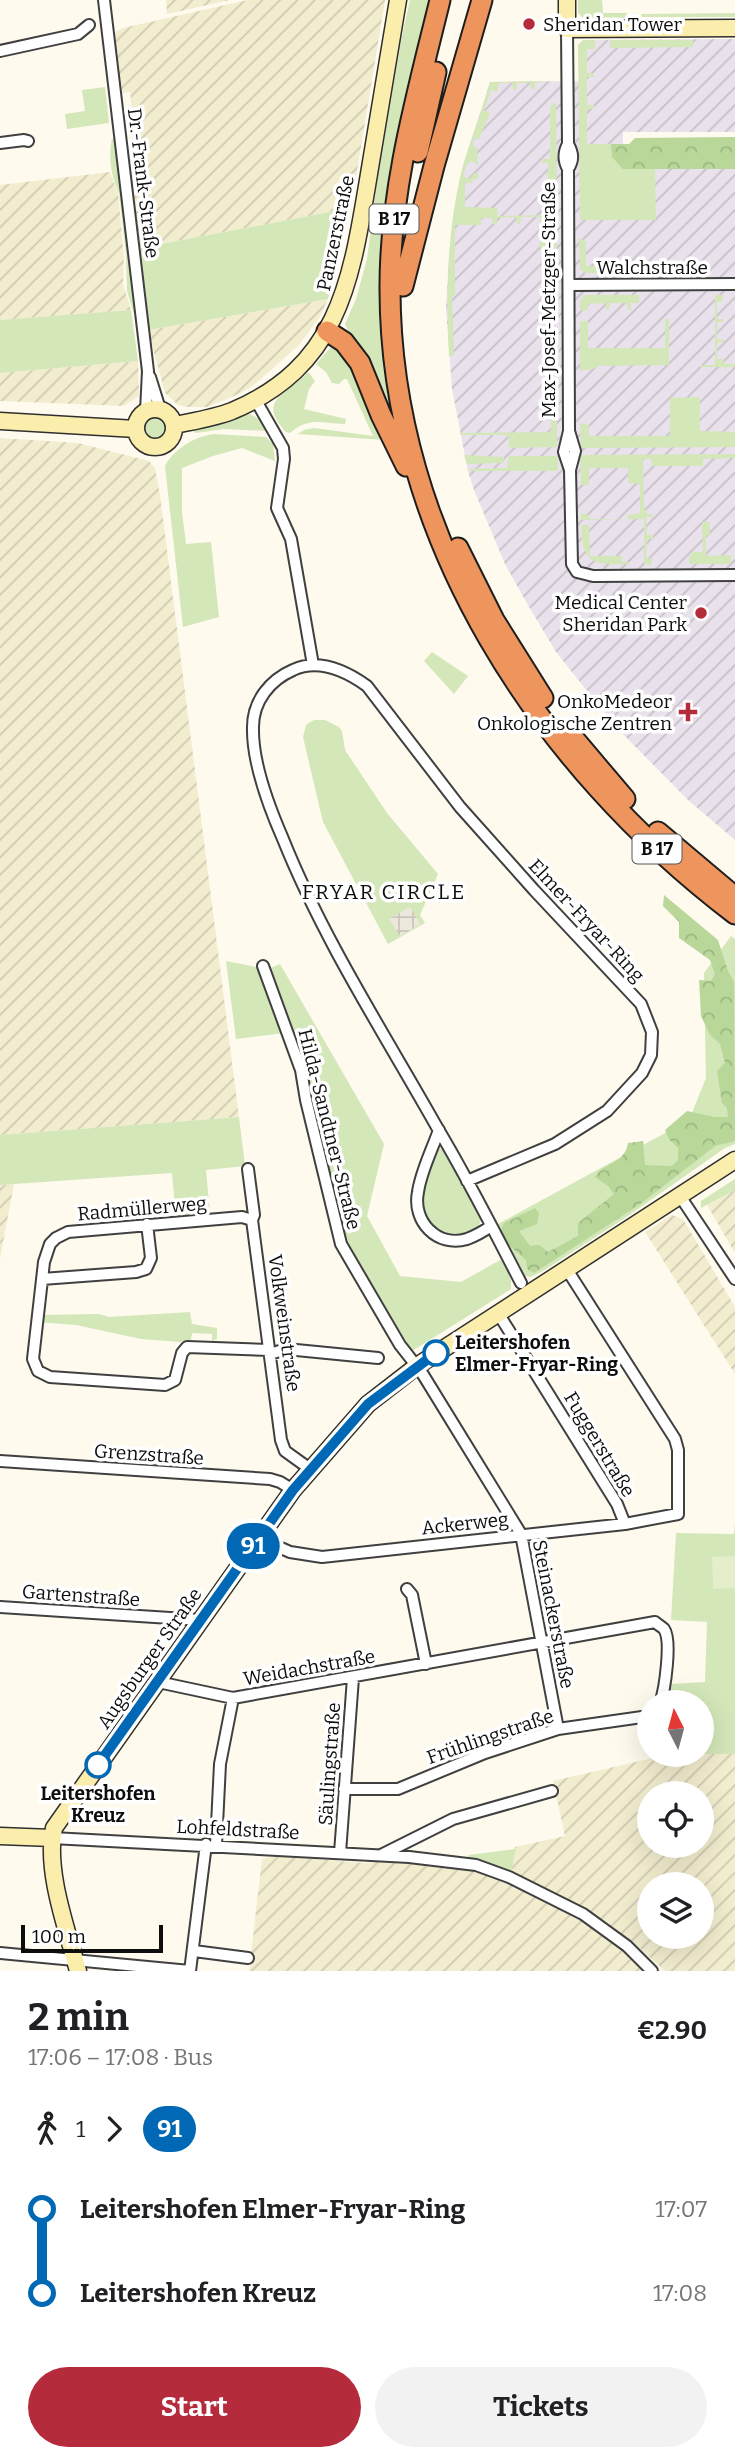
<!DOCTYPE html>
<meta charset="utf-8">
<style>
:root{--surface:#fff;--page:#f2f2f2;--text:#202124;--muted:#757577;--accent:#b62b3b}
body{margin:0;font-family:Bitter,serif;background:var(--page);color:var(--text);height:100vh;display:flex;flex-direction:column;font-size:26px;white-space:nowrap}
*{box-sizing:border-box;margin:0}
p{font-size:23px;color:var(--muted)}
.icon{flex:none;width:38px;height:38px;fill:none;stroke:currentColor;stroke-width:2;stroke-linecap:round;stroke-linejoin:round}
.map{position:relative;height:1971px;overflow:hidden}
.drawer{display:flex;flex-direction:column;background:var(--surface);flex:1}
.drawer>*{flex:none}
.badge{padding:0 14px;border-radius:23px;font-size:24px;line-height:46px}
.needle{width:46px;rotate:354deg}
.fabs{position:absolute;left:637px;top:1690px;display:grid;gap:14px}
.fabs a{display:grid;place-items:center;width:77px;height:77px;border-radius:50%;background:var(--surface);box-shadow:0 7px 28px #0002;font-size:35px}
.scale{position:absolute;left:21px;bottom:18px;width:142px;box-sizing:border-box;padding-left:7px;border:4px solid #0d0d0d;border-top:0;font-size:19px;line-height:24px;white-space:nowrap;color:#0d0d0d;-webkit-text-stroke:5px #fff;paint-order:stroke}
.map>.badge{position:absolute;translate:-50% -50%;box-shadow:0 0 0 4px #fff}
.legs{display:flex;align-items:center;gap:10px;height:77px;padding:0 28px;font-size:23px}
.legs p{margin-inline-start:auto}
.head{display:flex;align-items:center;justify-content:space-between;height:119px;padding:0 28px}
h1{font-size:38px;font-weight:700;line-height:52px}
.primary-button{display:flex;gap:14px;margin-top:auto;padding:14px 28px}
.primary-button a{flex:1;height:80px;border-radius:42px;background:var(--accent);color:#fff;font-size:28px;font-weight:700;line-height:80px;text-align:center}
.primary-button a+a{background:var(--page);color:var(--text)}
ul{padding:0 28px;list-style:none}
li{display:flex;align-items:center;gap:24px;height:84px;font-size:26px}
li i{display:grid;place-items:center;width:10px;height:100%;margin:0 9px;background:currentColor}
li i::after{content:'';width:18px;height:18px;margin:-9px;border:5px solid;border-radius:50%;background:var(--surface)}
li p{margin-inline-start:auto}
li:first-child i{background:linear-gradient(#0000 50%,currentColor 0)}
li:last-child i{background:linear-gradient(currentColor 50%,#0000 0)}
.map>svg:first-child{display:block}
.industrial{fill:url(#industrial-furrows)}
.farmland{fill:url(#farmland-furrows);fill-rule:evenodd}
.grass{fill:#d3e7b9}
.forest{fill:url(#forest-crowns)}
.pitch{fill:#e4eeca}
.plaza{fill:url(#plaza-grid)}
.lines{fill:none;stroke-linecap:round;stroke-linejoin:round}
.street-casing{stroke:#404040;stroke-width:14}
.secondary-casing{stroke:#2f2f2f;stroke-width:19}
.highway-casing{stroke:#1e1e1e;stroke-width:23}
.street{stroke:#fff;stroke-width:10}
.secondary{stroke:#fbedab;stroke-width:16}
.highway{stroke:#ed955c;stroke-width:19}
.line-1-casing{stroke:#fff;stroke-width:16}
.line-1{stroke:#0068b4;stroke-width:10}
.poi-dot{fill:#b62b3b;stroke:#fff;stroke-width:2.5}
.stop-1-dot{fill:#fff;stroke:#0068b4;stroke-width:3.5}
.labels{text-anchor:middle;stroke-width:7;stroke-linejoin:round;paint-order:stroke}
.shield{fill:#fff;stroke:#565656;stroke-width:2}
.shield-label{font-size:18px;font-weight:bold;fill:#0d0d0d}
.poi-label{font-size:19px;fill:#0d0d0d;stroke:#fff;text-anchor:end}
.street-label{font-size:19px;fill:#0d0d0d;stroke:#fff}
.stop-label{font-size:19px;font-weight:bold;fill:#0d0d0d;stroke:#fff;text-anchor:start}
.neighbourhood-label{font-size:21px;letter-spacing:2px;fill:#0d0d0d;stroke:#fff}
</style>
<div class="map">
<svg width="735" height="1971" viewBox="0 0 735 1971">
<defs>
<pattern id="industrial-furrows" width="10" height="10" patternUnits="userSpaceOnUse" patternTransform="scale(1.75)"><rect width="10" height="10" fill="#e9e1eb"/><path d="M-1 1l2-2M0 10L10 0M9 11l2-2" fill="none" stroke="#c7c0c8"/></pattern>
<pattern id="farmland-furrows" width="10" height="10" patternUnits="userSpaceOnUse" patternTransform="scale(1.75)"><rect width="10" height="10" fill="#f3edcf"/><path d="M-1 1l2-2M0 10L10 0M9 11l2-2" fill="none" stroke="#cfcab1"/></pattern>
<pattern id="forest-crowns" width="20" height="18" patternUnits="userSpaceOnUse" patternTransform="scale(1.75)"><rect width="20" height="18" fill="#b8d799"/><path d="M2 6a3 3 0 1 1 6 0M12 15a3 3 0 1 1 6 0" fill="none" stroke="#9db783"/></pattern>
<pattern id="plaza-grid" width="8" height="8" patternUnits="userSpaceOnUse" patternTransform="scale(1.75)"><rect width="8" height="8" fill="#ede8dd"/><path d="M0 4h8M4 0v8" fill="none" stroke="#cac6bc"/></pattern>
</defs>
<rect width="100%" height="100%" fill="#fefaed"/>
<path class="industrial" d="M735,39V132H623V169H735V840L688,800L615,726L556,652L529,607L505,564L474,490L468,471L452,389L446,309L449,254L457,194L463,167L490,82L579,81L578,45L583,40Z"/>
<path class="farmland" d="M166,0H230L167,14Z
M248,0H385L351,208L140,248L130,168L138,166L130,92L122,93L113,37L115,32L123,28Z
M110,172L118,193L124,257L123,284L131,310L0,320V185Z
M328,299L319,318L299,345L254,385L239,394L207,407H187L178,405L165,393L148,330Z
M138,361L139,396L124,406L0,401V373Z
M0,438L78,443L149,461L155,468L160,495L239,1117L0,1135Z
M14,1184L0,1259V1185Z
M735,1190V1253L707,1205Z
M672,1215L683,1219L735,1307V1374L645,1232Z
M702,1754H735V1971H665L631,1940L511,1873L515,1847L565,1836L553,1781L666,1755ZM649,1794H702V1846H649ZM649,1885H702V1937H649Z
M275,1856L364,1863L378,1862L442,1866L488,1873L546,1900L586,1923L610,1939L646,1971H249L262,1859Z"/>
<path class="grass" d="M410,0H432L398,141L399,433L358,343L349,333L345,324L356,299L367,259L376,190L401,41Z
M578,0H602L603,13H627V18H583L578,13Z
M735,13V17H640L642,14Z
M583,40H595V49H587V73H594V77H587V105H594V109H587V144H611L655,169L656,220H580L578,45Z
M610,40H693V47L610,48Z
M549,81L535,83V89H531L530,83H517L516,90H513L512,83H499L497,92L491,90L484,110L490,113L479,139H473V146L477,147L478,166L472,161L467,164L463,177L470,178L474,173H478V179H473L472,183H465V207L497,208L498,216L557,215V224H540V217H521L520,224H517L516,217L497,218V224H493L492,218H481V225H455V296H452L454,355L449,356C446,293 447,231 462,169C470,140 482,111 490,82Z
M105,87L109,123L67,129L65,114L85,111L82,90Z
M553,103H556L557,203H543L542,201H549V191H542L549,189L548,175H541L548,173V163H542V159H550V107Z
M117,138L142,361L144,392L142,391L140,361L134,314L127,291L126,255L119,193C111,176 108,157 112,139Z
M351,208L328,299L148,330L140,248Z
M557,235L558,322H550V251L540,250V236Z
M579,238L586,241V266H617L618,269H627V273H585L580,268Z
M585,295H639V303H631V310H628L627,303H610L609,310H606V303L588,304V310L580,311V300Z
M715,295H723V301L717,302V319H723V322H717V339L724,340V342L717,343V359H723L724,364H735V367H726V371L724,367H700V365H715Z
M131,310L138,361L0,373V320Z
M665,319H669V365L597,366V368L580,371V321H588V348H665Z
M330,348L345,350L385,440L298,434L304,430L314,428L373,436L347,379H344L339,384L332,383L326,372L316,364Z
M308,372L315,381L309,389L304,409L346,419L345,424C321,424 310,416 290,433L286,432C256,399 286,396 308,372Z
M554,385H557V447L509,448V438L505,435H461L460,433L551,432V388Z
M700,397V431L735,432V447L581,448L580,423L589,425V436H670V398Z
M142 428a14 14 0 1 1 28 0a14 14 0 1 1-28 0Z
M250,414L261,420L269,431L224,429L196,433L192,430Z
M214,434L266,437L273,444L275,461L242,448L213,456L182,468V512L186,544L211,542L219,617L183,627L165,466C174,449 195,436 214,434Z
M735,454V458L703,459V466H652L651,459H643L644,509L646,510L647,514H653V517H646L647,535H653V539H647L646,558L652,559L651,565L644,564V519L581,520V513L589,515L590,519H627L628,515L640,513V484L628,483V468H589V485H581L580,455Z
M464,455L504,457V463L467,464Z
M509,456H558V471H470L469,469L507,468Z
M702,522H710V535L706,536V556L731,555V564H689V556H691V552H703Z
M581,525H589L590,556H622V562H629V564C594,565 582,565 581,525Z
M432,652L468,676L454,694L424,661Z
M314,720H325L339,727L342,731L345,750L387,813L438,874L420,915L425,923L388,944L323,822L303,737L306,725Z
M731,936L735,939V1144L725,1148L628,1216L543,1271L531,1277L525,1276L498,1224L689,1120L706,1078L704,973Z
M226,961L261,968L285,1033L236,1039Z
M280,964L384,1144L367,1216L400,1276L461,1282L502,1259L511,1280V1289L412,1351L347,1242L312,1107L308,1076L272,972L271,968Z
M239,1117L245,1166L206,1170L210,1214L176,1217L172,1173L0,1185V1135Z
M444,1148L481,1218C478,1249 423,1239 421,1202C420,1185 432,1165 438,1149Z
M735,1179V1190L701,1208V1201Z
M190,1312L192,1324L217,1328V1339L212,1341V1334L192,1333L191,1340L180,1342L141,1339L76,1325L37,1322L38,1315L99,1314L109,1317Z
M735,1523V1754H702V1703H666L671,1684L705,1682L707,1622L671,1620L676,1533L734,1534Z
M516,1849L511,1873L467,1858L469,1855Z"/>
<path class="forest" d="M735,137V169H623L612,157L611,144H629L635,138Z
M664,895L718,940L728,971L734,982L735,1141L715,1146L639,1205L534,1273L527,1269L526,1260L505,1242L500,1232L504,1223L535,1208L539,1213L537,1224L519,1231L530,1246L539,1245L548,1252L578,1236V1223L614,1194L608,1186L595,1177C604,1162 625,1164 628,1143L643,1141L645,1165L672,1166L678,1160V1148L669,1139L665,1130L687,1111L715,1117H728L727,1108L722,1103L717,1071L725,1063L720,1044L710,1035L701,1016L699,980L711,981L715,974L710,960L679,938V922L663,906Z"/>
<path class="pitch" d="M735,1556V1588L713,1589L712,1557Z"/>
<path class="plaza" d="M410,907L420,924L400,936L389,919Z"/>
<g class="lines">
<defs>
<path id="street" d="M104,0L148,371L146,411
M567,29L568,144C563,153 563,160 568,169L569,431L575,451L570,470L572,564L577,572L593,576L735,575
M0,51L78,34L89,25
M0,143L24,140L28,141
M568,144C573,153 574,160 568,169
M569,285L735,284
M150,377L160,409
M255,399L283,448L284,459L277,508L291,539L313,665
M569,431L564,452L570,470
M263,966L301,1070L306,1100L341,1244L400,1345L422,1373L521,1534L558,1729
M439,1130C432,1150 421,1171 418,1192C412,1221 437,1248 467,1239C475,1236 484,1231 491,1226
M248,1169L254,1215L252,1220L281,1440L285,1451L310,1469
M467,1181L555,1144L607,1111L642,1073L651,1055L652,1032L641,1004L534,890L460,807L367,686C346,671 319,658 293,670C270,680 253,701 253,727C252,763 269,807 283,839C324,941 384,1033 438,1129C468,1179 494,1231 521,1283
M680,1196L735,1279
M252,1220L242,1217L68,1232L56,1238L50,1244L44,1262L33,1359L38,1371L50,1377L165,1385L175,1380L182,1353L187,1347L269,1350
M42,1279L136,1272L146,1269L151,1258L147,1224
M498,1313L617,1504L625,1524
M270,1354L286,1349L378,1358
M0,1461L270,1479L280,1482L293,1490
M258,1538L290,1552L322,1557L625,1524L678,1514V1450L675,1439L566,1268
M407,1589L412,1595L426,1664
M0,1607L201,1620
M158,1682L233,1698L655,1622C657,1624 662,1627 664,1629C672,1640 665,1690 660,1703
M344,1789H398L485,1753L558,1729L649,1716
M52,1838L409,1857L476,1865L509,1877L583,1914L627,1946L652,1971
M216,1845L220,1764L233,1698
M340,1853L353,1678
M383,1854L453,1819L552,1791
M194,1951L248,1958
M0,1953L190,1971
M190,1971L206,1844"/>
<path id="secondary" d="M567,0V29L735,28
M136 428a19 19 0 1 1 38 0a19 19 0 1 1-38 0Z
M0,421L136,429
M175,425C194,421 214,418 232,411C339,366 351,281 368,180C378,120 388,60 398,0
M0,1836L52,1838
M78,1971C67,1929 45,1871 54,1828L293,1490L368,1404L417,1366L735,1160"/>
<path id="highway" d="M440,0C417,94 390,189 390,286C389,538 540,766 735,914
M418,152L436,72
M403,286L434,166L482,0
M327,331L344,342L360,363L381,415L406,466
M458,548L494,620L543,698
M570,734L625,799
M658,832L735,897"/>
</defs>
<use href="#street" class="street-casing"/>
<use href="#secondary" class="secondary-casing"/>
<use href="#highway" class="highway-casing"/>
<use href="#street" class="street"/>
<use href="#secondary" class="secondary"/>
<use href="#highway" class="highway"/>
</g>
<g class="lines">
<defs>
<path id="line-1" d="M98,1765L293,1490L368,1404L436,1353"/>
</defs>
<use href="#line-1" class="line-1-casing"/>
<use href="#line-1" class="line-1"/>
</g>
<g class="poi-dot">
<circle cx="529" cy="24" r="7"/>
<circle cx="701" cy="613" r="7"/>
<path d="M684.5 701.5h7v7h7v7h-7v7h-7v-7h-7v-7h7z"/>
</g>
<g class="stop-1-dot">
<circle cx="436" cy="1353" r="12"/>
<circle cx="98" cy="1765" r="12"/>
</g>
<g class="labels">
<g class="shield">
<rect x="369.5" y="204.5" width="49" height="29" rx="5"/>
<rect x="632.5" y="834.5" width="49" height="29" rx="5"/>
</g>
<g class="shield-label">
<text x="394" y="225">B 17</text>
<text x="657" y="855">B 17</text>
</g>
<g class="poi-label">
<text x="543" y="31" text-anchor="start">Sheridan Tower</text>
<text x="687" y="609">Medical Center<tspan x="687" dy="22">Sheridan Park</tspan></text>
<text x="672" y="708">OnkoMedeor<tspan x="672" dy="22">Onkologische Zentren</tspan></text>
</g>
<g class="street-label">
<text transform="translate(144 183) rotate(83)" y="7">Dr.-Frank-Straße</text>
<text transform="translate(335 233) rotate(-78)" y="7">Panzerstraße</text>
<text x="652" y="274">Walchstraße</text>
<text transform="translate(548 300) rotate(-90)" y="7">Max-Josef-Metzger-Straße</text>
<text transform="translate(587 920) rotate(47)" y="7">Elmer-Fryar-Ring</text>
<text transform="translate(330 1129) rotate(76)" y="7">Hilda-Sandtner-Straße</text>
<text transform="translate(142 1208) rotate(-5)" y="7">Radmüllerweg</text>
<text transform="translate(285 1323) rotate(82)" y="7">Volkweinstraße</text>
<text transform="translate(600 1444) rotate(59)" y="7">Fuggerstraße</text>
<text transform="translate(149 1454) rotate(4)" y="7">Grenzstraße</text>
<text transform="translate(465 1523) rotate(-6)" y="7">Ackerweg</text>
<text transform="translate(81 1595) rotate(4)" y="7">Gartenstraße</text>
<text transform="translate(554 1614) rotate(79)" y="7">Steinackerstraße</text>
<text transform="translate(149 1658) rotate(-55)" y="7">Augsburger Straße</text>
<text transform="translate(309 1667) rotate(-10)" y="7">Weidachstraße</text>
<text transform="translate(490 1736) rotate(-19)" y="7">Frühlingstraße</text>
<text transform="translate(329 1764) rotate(-86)" y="7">Säulingstraße</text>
<text transform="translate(238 1829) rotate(3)" y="7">Lohfeldstraße</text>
</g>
<g class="stop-label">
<text x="455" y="1349">Leitershofen<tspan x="455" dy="22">Elmer-Fryar-Ring</tspan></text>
<text x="98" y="1800" text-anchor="middle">Leitershofen<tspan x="98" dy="22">Kreuz</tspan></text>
</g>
<g class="neighbourhood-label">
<text x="384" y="899">FRYAR CIRCLE</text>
</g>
</g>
</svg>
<div class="fabs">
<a><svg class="needle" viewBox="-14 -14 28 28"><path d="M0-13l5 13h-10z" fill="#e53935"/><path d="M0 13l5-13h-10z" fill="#757577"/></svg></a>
<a><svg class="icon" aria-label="locate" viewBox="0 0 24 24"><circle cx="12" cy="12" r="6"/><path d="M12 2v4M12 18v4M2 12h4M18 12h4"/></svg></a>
<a><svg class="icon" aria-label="layers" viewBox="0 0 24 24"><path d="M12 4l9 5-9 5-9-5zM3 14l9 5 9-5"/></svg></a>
</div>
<div class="scale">100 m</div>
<b class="badge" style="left:253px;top:1546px;background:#0068b4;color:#fff">91</b>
</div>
<section class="drawer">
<div class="head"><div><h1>2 min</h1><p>17:06 – 17:08 · Bus</p></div><b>€2.90</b></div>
<div class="legs"><svg class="icon" aria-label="walk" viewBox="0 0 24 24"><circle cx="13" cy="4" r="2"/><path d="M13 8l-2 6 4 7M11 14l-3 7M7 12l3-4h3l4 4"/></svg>1<svg class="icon" aria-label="forward" viewBox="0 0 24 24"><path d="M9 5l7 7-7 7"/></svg><b class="badge" style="background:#0068b4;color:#fff">91</b></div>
<ul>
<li><i style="color:#0068b4"></i><b>Leitershofen Elmer-Fryar-Ring</b><p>17:07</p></li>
<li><i style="color:#0068b4"></i><b>Leitershofen Kreuz</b><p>17:08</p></li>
</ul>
<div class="primary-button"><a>Start</a><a>Tickets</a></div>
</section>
